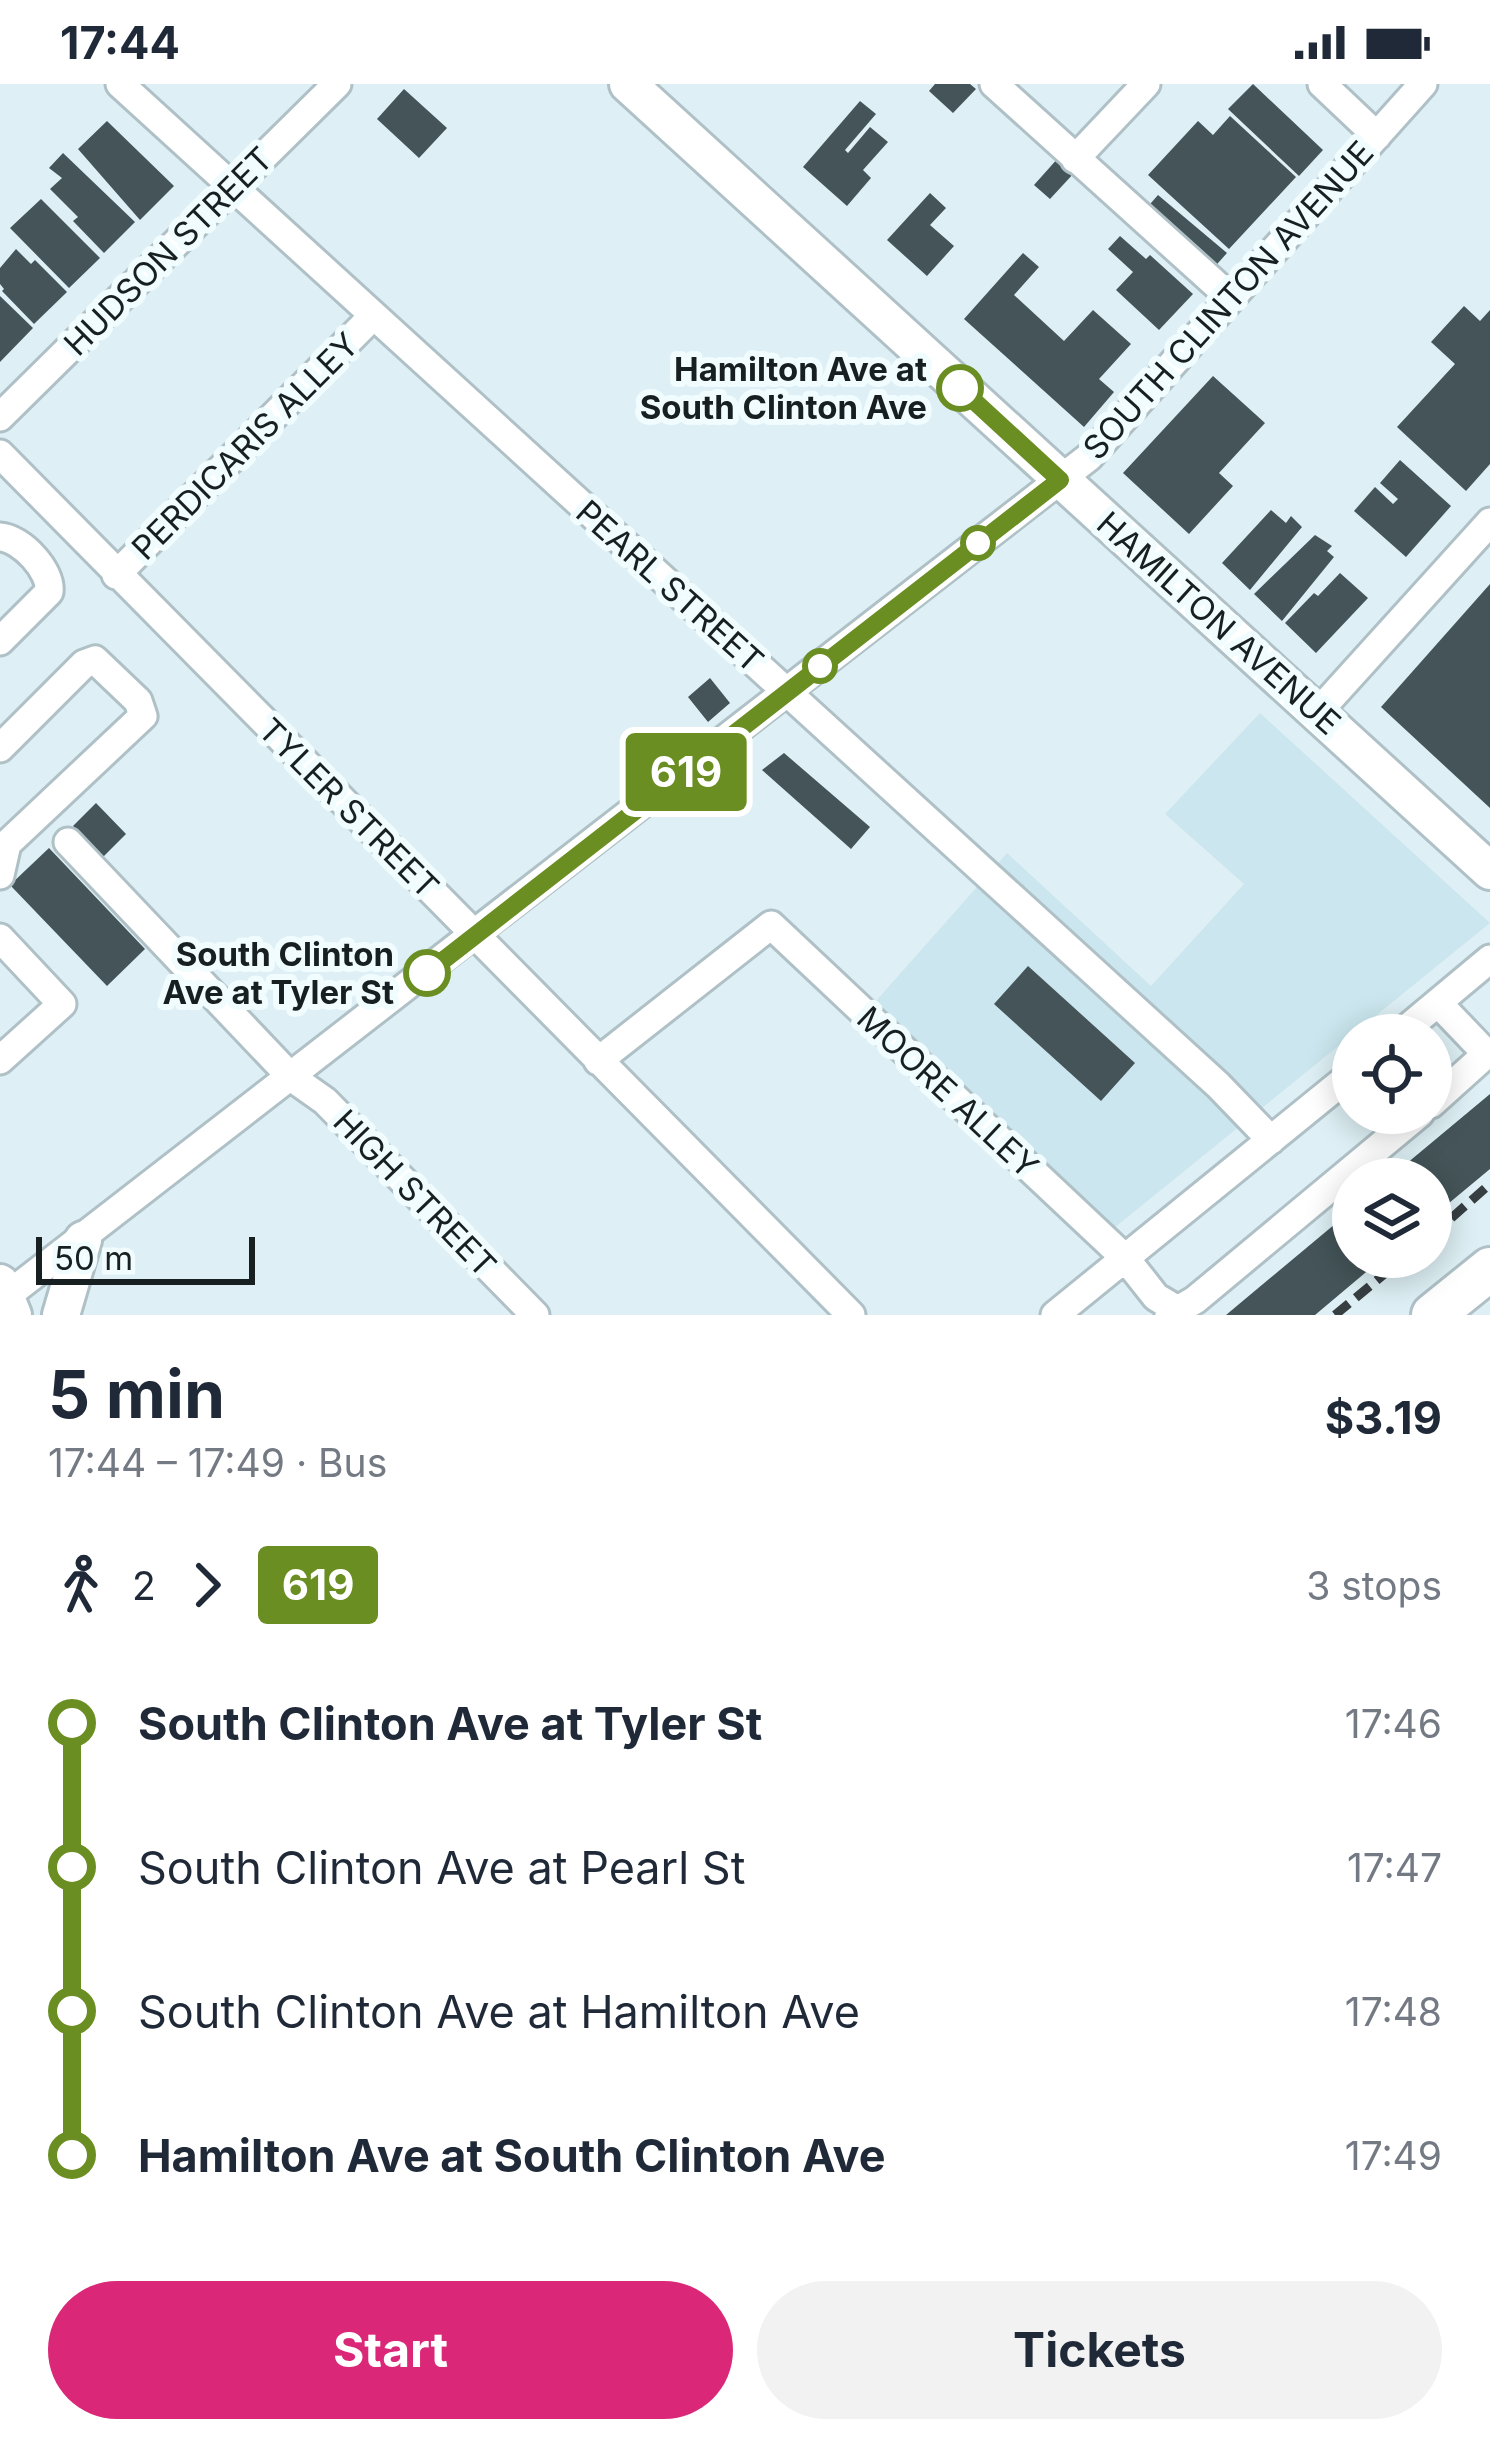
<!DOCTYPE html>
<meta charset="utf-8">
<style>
:root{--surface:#fff;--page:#f2f2f3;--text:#1f2937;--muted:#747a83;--accent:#db2777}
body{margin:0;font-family:Inter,sans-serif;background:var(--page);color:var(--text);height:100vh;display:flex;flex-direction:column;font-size:45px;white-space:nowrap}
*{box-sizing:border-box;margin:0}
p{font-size:39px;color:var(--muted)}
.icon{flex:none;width:66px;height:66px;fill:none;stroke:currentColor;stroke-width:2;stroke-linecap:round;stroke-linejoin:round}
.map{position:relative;height:1231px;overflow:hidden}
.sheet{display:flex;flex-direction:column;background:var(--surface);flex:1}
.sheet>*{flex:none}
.badge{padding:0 24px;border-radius:9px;font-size:42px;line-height:78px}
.buttons{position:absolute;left:1332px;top:930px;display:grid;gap:24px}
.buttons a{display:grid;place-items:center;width:120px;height:120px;border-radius:50%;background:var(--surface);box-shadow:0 6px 30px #0003;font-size:60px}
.scale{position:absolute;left:36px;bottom:30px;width:219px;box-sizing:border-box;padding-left:12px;border:6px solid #181f21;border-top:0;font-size:33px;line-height:42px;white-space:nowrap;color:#181f21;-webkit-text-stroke:9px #f1fcff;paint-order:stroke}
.map>.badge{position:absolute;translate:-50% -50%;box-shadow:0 0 0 6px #fff}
.legs{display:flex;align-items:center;gap:18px;height:132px;padding:0 48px;font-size:39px}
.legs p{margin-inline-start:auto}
.headline{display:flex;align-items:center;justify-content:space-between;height:204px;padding:0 48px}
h1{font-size:66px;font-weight:700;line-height:90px}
.cta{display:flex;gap:24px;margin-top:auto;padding:24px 48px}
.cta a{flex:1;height:138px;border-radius:72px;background:var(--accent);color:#fff;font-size:48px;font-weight:700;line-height:138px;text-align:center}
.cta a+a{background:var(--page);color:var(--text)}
ul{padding:0 48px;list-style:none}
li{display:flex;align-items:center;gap:42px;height:144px;font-size:45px}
li i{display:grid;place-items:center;width:18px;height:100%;margin:0 15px;background:currentColor}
li i::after{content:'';width:30px;height:30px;margin:-15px;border:9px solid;border-radius:50%;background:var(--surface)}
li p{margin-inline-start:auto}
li:first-child i{background:linear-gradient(#0000 50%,currentColor 0)}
li:last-child i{background:linear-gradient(currentColor 50%,#0000 0)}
.status{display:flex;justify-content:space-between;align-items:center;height:84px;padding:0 60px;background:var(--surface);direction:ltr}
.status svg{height:33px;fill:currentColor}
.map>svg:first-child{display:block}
.built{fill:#cbe6ee}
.building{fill:#445458}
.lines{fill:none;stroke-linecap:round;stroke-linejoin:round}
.minor-casing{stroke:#afc1c6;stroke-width:33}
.major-casing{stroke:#afc1c6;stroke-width:42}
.highway-casing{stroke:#afc1c6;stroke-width:48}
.minor{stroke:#fff;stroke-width:27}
.major{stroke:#fff;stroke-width:36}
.highway{stroke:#fff;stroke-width:42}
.rail{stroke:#373f42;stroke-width:9;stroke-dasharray:18 9;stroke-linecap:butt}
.line-1-casing{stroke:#fff;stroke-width:27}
.line-1{stroke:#6b8e23;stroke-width:18}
.stop-1-dot{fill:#fff;stroke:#6b8e23;stroke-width:6}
.labels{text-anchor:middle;stroke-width:12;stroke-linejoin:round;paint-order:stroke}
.street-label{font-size:33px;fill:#181f21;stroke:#f1fcff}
.stop-label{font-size:33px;font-weight:bold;fill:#181f21;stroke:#f1fcff;text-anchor:end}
</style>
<div class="status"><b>17:44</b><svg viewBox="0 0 49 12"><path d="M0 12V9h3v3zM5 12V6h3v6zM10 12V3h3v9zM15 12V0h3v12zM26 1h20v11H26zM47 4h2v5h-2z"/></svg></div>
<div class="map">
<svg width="1490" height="1231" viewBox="0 0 1490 1231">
<rect width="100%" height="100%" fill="#def0f5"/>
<path class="built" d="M1260,629L1490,839L1103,1153L868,926L1007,769L1151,902L1244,800L1165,730Z"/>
<path class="building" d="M935,0H970L976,5L953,29L929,7Z
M1253,0L1323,66L1299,92L1228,25Z
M404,5L447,44L419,74L377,35Z
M860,17L876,30L845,66L848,69L870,43L888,58L863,86L871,94L847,122L803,83Z
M1230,32L1296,93L1229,165L1148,91L1198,37L1213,51Z
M107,37L174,102L140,136L78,65Z
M63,69L135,138L104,169L73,137L78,133L50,105L62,94L49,84Z
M1059,73L1075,88L1050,115L1034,101Z
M930,109L946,124L930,141L954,162L927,192L887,156Z
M1158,111L1227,169L1210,188L1144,127Z
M41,115L100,174L69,204L10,144Z
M1120,152L1146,175L1150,171L1193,210L1159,246L1116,206L1133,188L1108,165Z
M16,165L31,180L35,176L67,208L34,240L2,207L4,205L0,200V184Z
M1023,169L1039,183L1014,211L1064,257L1093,226L1131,260L1099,295L1114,308L1084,343L964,235Z
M0,212L33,244L0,278Z
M1464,222L1480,237L1490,226V380L1466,407L1397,343L1455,280L1431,258Z
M1213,292L1265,339L1219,389L1233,402L1189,450L1123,389Z
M1400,376L1451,422L1406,473L1354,427L1375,403L1393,420L1398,415L1380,399Z
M1271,426L1286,439L1291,432L1302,443L1250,506L1222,479Z
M1315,451L1332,462L1327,467L1334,473L1282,537L1254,510Z
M1340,489L1368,514L1316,569L1285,539L1314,509L1318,512Z
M1490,500V724L1381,623Z
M710,594L730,619L708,638L688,613Z
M784,669L870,743L851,765L762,686Z
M96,719L126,750L103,773L73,742Z
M49,764L145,865L107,902L10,801Z
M1028,882L1135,979L1101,1017L994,920Z
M1490,1010V1085L1431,1134V1095H1388Z
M1353,1125V1173H1384L1315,1231H1226Z"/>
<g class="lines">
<defs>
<path id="minor" d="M120,0L1218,1001L1271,1056
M994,0L1231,214
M1322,0L1377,52
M1075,75L1146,0
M0,333L337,0
M0,370L851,1231
M0,453C21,454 52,487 49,508L0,557
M116,491L373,232
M1318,628L1490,438
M0,664L84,580L95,576L138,617L143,632L7,760L0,791
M68,758L291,993L325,1017L535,1231
M0,854L62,920L0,976
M1399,951L1490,875
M598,977L771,841L1126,1175L1156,1213L1176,1225
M1431,1020L1481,975L1482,965L1438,919
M0,1217L1089,373L1423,0
M1055,1231L1353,989
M1169,1231L1195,1216L1420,1029"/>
<path id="major" d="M628,0L1490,787
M0,1199L13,1231
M61,1231L83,1156"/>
<path id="highway" d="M1433,1231L1490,1185"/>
</defs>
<use href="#minor" class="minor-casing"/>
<use href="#major" class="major-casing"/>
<use href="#highway" class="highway-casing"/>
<use href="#minor" class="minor"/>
<use href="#major" class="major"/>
<use href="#highway" class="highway"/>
<path class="rail" d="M1431,1152L1490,1100
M1335,1231L1405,1173"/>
</g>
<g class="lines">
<defs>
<path id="line-1" d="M427,889L1060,396L960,304"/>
</defs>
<use href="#line-1" class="line-1-casing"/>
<use href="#line-1" class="line-1"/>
</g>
<g class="stop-1-dot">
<circle cx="960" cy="304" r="21"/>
<circle cx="978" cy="459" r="15"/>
<circle cx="820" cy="582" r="15"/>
<circle cx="427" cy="889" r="21"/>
</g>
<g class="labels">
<g class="street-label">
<text transform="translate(168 167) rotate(-45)" y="12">HUDSON STREET</text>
<text transform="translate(1228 216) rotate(-48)" y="12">SOUTH CLINTON AVENUE</text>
<text transform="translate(245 362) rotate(-45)" y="12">PERDICARIS ALLEY</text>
<text transform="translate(670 502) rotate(42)" y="12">PEARL STREET</text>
<text transform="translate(1219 539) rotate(42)" y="12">HAMILTON AVENUE</text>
<text transform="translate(349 724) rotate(45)" y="12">TYLER STREET</text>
<text transform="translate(948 1008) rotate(43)" y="12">MOORE ALLEY</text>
<text transform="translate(415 1109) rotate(46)" y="12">HIGH STREET</text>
</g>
<g class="stop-label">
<text x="927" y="297">Hamilton Ave at<tspan x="927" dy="38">South Clinton Ave</tspan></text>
<text x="394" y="882">South Clinton<tspan x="394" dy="38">Ave at Tyler St</tspan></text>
</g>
</g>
</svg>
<div class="buttons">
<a><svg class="icon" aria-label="locate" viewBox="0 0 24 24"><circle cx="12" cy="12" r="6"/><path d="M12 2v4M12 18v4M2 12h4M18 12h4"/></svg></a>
<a><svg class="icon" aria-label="layers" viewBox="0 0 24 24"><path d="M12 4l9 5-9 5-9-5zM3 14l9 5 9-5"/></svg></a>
</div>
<div class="scale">50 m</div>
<b class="badge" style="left:686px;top:688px;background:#6b8e23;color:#fff">619</b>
</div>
<section class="sheet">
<div class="headline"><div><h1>5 min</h1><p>17:44 – 17:49 · Bus</p></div><b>$3.19</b></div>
<div class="legs"><svg class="icon" aria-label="walk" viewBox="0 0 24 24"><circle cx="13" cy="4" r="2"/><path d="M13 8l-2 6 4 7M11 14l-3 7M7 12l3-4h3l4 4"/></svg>2<svg class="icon" aria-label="forward" viewBox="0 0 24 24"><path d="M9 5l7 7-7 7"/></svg><b class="badge" style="background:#6b8e23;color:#fff">619</b><p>3 stops</p></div>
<ul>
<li><i style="color:#6b8e23"></i><b>South Clinton Ave at Tyler St</b><p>17:46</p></li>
<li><i style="color:#6b8e23"></i><span>South Clinton Ave at Pearl St</span><p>17:47</p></li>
<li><i style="color:#6b8e23"></i><span>South Clinton Ave at Hamilton Ave</span><p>17:48</p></li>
<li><i style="color:#6b8e23"></i><b>Hamilton Ave at South Clinton Ave</b><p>17:49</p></li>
</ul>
<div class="cta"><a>Start</a><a>Tickets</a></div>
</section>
